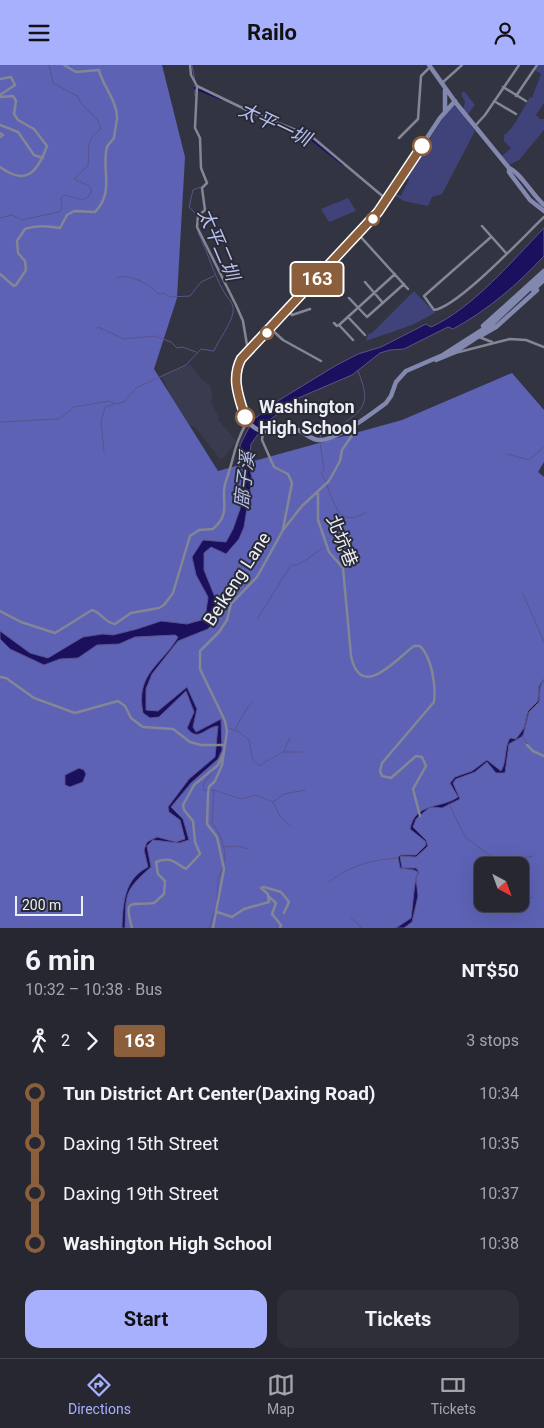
<!DOCTYPE html>
<meta charset="utf-8">
<style>
:root{--surface:#262731;--page:#2e2f39;--text:#f1f3f6;--muted:#a4a5ab;--line:#42444d;--accent:#a7b0fc}
body{margin:0;font-family:Roboto,"Noto Sans TC",sans-serif;background:var(--page);color:var(--text);height:100vh;display:flex;flex-direction:column;font-size:19px;white-space:nowrap}
*{box-sizing:border-box;margin:0}
p{font-size:16px;color:var(--muted)}
.icon{flex:none;width:28px;height:28px;fill:none;stroke:currentColor;stroke-width:2;stroke-linecap:round;stroke-linejoin:round}
.map{position:relative;height:863px;overflow:hidden}
.sheet{display:flex;flex-direction:column;background:var(--surface);flex:1}
.sheet>*{flex:none}
.badge{padding:0 10px;border-radius:4px;font-size:18px;line-height:32px}
.needle{width:32px;rotate:139deg}
.controls{position:absolute;left:474px;top:792px;display:grid;gap:10px}
.controls a{display:grid;place-items:center;width:55px;height:55px;border-radius:10px;background:var(--surface);box-shadow:0 5px 20px #0002,0 0 0 1px var(--line);font-size:25px}
.scale{position:absolute;left:15px;bottom:12px;width:68px;box-sizing:border-box;padding-left:5px;border:2px solid #eceef6;border-top:0;font-size:14px;line-height:18px;white-space:nowrap;color:#eceef6;-webkit-text-stroke:4px #282a36;paint-order:stroke}
.map>.badge{position:absolute;translate:-50% -50%;box-shadow:0 0 0 2px #fff}
.legs{display:flex;align-items:center;gap:8px;height:55px;padding:0 25px;font-size:16px}
.legs p{margin-inline-start:auto}
.headline{display:flex;align-items:center;justify-content:space-between;height:85px;padding:0 25px}
h1{font-size:28px;font-weight:700;line-height:38px}
.button{display:flex;gap:10px;margin-top:auto;padding:10px 25px}
.button a{flex:1;height:58px;border-radius:15px;background:var(--accent);color:#111;font-size:20px;font-weight:700;line-height:58px;text-align:center}
.button a+a{background:var(--page);color:var(--text)}
ul{padding:0 25px;list-style:none}
li{display:flex;align-items:center;gap:18px;height:50px;font-size:19px}
li i{display:grid;place-items:center;width:8px;height:100%;margin:0 6px;background:currentColor}
li i::after{content:'';width:12px;height:12px;margin:-6px;border:4px solid;border-radius:50%;background:var(--surface)}
li p{margin-inline-start:auto}
li:first-child i{background:linear-gradient(#0000 50%,currentColor 0)}
li:last-child i{background:linear-gradient(currentColor 50%,#0000 0)}
header{display:flex;justify-content:space-between;align-items:center;height:65px;padding:0 25px;background:var(--accent);color:#111;font-size:22px;font-weight:700}
.tabs{display:flex;justify-content:space-around;align-items:center;height:70px;border-top:1px solid var(--line);background:var(--surface);font-size:14px;color:var(--muted)}
.tabs a{display:grid;justify-items:center;gap:2px}
.tabs .current{color:var(--accent)}
.map>svg:first-child{display:block}
.built{fill:#393b4e}
.green{fill:#3f4379}
.forest{fill:#5d62b5;fill-rule:evenodd}
.water{fill:#1b105e;stroke:#5a538c}
.lines{fill:none;stroke-linecap:round;stroke-linejoin:round}
.stream{stroke:#5a538c;stroke-width:1}
.canal{stroke:#1b105e;stroke-width:2.5}
.street{stroke:#838695;stroke-width:2.5}
.secondary{stroke:#8388ae;stroke-width:4.5}
.line-1-casing{stroke:#fff;stroke-width:11}
.line-1{stroke:#8b5e3c;stroke-width:8}
.stop-1-dot{fill:#fff;stroke:#8b5e3c;stroke-width:2.5}
.labels{text-anchor:middle;stroke-width:4;stroke-linejoin:round;paint-order:stroke}
.stop-label{font-size:18px;font-weight:bold;fill:#eceef6;stroke:#282a36;text-anchor:start}
.street-label{font-size:18px;fill:#eceef6;stroke:#282a36}
.water-label{font-size:19px;font-style:italic;fill:#b8bfec;stroke:#282a36}
</style>
<header><svg class="icon" aria-label="menu" viewBox="0 0 24 24"><path d="M4 6h16M4 12h16M4 18h16"/></svg>Railo<svg class="icon" aria-label="person" viewBox="0 0 24 24"><circle cx="12" cy="8" r="4"/><path d="M4 21q1-7 8-7t8 7"/></svg></header>
<div class="map">
<svg width="544" height="863" viewBox="0 0 544 863">
<rect width="100%" height="100%" fill="#323441"/>
<path class="built" d="M188,300L192,301L200,313L210,320L213,334L210,335L219,352L217,353L236,376L226,391L220,394L195,362L183,357L161,310Z"/>
<path class="green" d="M538,0H544V38L536,50L540,54H544V65L519,95L509,100L502,91L511,83L504,76V70C514,64 523,43 530,32L532,33L541,9L535,5Z
M464,26L475,40L465,53L475,66L442,129L432,132L428,141L404,136L394,130L395,129L401,131L409,115L405,112L451,41H455L462,49L465,37L461,29Z
M348,133L356,146L329,157L321,144Z
M414,226L435,248L412,260L366,276L368,269L372,268Z"/>
<path class="forest" d="M0,0H162L185,92L177,233L154,304L218,406L402,355L512,308L544,345V397L538,407L544,412V863H0ZM482,801H520V839H482Z"/>
<path class="water" d="M544,163V191C517,220 488,245 453,264L448,262L404,284L390,285L380,288L352,310L296,334L266,358L251,379L249,400L252,413L244,462L239,474L226,489L211,482L204,488V505L219,542L217,554L208,564L178,576L152,609L146,624V645L158,646L187,622L197,644L193,662L196,667L221,654L222,685L218,694L191,718L171,742L183,754L189,775L179,778L153,775L147,781L151,802C124,826 126,828 125,863H122C123,838 124,814 148,802L144,785L147,777L157,772L176,777L185,774L180,755L169,747L168,742L189,714L215,692L218,661C205,662 198,678 187,663L194,647L186,626L159,652L150,653L143,648C135,608 162,600 178,572L175,570L135,572L119,579L97,580L78,593L60,594L44,600L10,584L0,574V566L30,588L48,593L83,572L103,569L113,570L137,564L161,556L187,559L205,554L208,532L196,510L192,492L203,475L226,477L233,464L240,444L244,405L240,380L253,355L276,337L335,301L358,289L381,282L426,259L431,262C473,243 512,196 544,163Z
M544,614L540,622L539,637L529,647L523,671L509,679L505,708H496L487,697L475,707L456,714L453,718L460,734L442,743L430,742L416,754L413,762L426,775L428,781L416,792L400,791L402,803H416L419,807L416,813L418,831L412,857L404,863H396L411,853C413,842 414,815 418,807L414,805L400,803L398,792L400,790H416L426,780L425,776L410,764C415,737 441,744 458,732L450,718L455,712L472,706L487,695L501,706C507,696 504,683 510,673L516,674L524,663L528,646L538,636L539,621Z
M79,703L84,705L86,709L83,717L70,722L65,720V710Z"/>
<g class="lines">
<path class="stream" d="M192,0L195,16
M195,20V31
M198,151L189,142L193,125L201,122
M0,153L12,150L22,155L59,147L62,144L61,133L65,130L83,135L88,132L92,126L89,121L74,114L88,101C90,83 84,77 101,64L98,55L83,41L77,31L53,18L49,0
M117,213C127,207 152,220 158,229L164,228L169,232L190,231L201,217L214,211
M96,264L98,262L124,274L155,271L171,277L177,283L182,282L196,287
M0,357L59,354L74,342L109,336L115,339L124,337L136,323L186,300L201,284L214,286C219,274 230,261 233,248C234,237 229,236 224,227C213,208 208,188 198,167
M320,374L323,360L327,358L341,360C367,343 370,336 358,306
M320,378L324,404L321,408C334,426 332,468 367,447
M104,386L101,357L105,342L113,340
M507,389L529,395L544,382
M523,529L544,577
M258,553L291,500H298L323,483
M228,663L239,667L249,675L253,695L259,701L270,694
M235,664L246,645L253,636
M522,670L529,681
M284,686L290,673
M273,693L283,687H302
M207,725H204L203,720L212,707
M210,725H214L212,758C221,769 225,781 225,796
M214,725L241,734L256,730L273,737L284,729L305,725
M273,737L281,753L290,760
M449,739L465,772L504,801
M224,782L237,781L248,784
M502,798L533,791
M329,817C349,801 371,795 397,793
M520,822L525,830L533,833
M217,836L218,814L223,802
M351,853L362,863
M209,863L215,845"/>
<path class="canal" d="M195,23L222,34
M275,58L311,74L343,99"/>
<path class="street" d="M190,0L191,10L197,21
M0,14L11,12L15,20L0,30
M442,18L462,0
M197,21L195,63L200,73L201,103L207,118L202,123L205,145L198,151L197,162L236,240L243,256L248,286
M197,21L253,48L311,71L386,134
M503,22L526,36
M516,31L537,0
M0,32L13,31L16,36L14,49L18,55L34,64L47,81C37,108 26,121 0,102
M494,36L516,49
M0,60L18,67L34,90L43,93
M475,61L485,50L519,0
M0,68L3,70L0,72
M399,73L418,54L421,11L430,2
M482,161L506,188
M359,170L408,224
M491,172L424,231L434,245C458,242 524,171 544,152
M0,209L14,221L16,220L26,205L25,196L18,188L17,176L25,164C36,160 50,161 60,163L67,150L74,146L95,147C115,127 101,105 107,82C108,79 112,76 114,73C114,71 117,55 117,54C118,37 102,20 99,5L76,7L64,0
M365,217L383,238
M349,233L367,252L404,219
M288,246L292,250L310,244
M348,252L365,270
M334,258L337,261L339,260L395,209
M339,260L353,275
M271,264L283,275L321,296
M479,272L492,277
M455,288L510,274L526,275L544,282
M263,366L262,375L274,402L288,409L292,418L283,464
M318,428V455L329,487L343,503L351,591C361,638 398,592 414,581H420C432,593 436,620 434,637L382,698L380,706L382,711L391,713L416,691L422,692L426,701L413,724L420,751
M0,546L21,557L55,568L92,545C102,548 105,558 115,559L131,548L159,543L164,540L173,528L190,471L199,465L213,464C233,447 219,434 226,416C234,394 234,379 247,357
M0,612L6,613L34,633L75,648L118,636L125,641L131,653L143,662L173,664L190,677L201,680H225
M527,680L533,686L544,691
M268,831L276,838L272,849L281,860L280,863
M217,847L232,852L244,844L269,837L268,829L261,823L264,822L281,827L289,837L284,848
M132,863C123,831 132,841 154,838L164,829L165,816L158,809L156,797C171,791 175,798 186,804L200,789L195,777L193,756L184,745L183,740L194,720L218,700L224,687
M213,863L224,804L217,772L207,759L208,729L209,722L215,716L222,700L227,666L225,656L200,604V586L219,567L227,555L231,539L257,512L283,465L302,441L329,416L340,396L342,385L353,369V361"/>
<path class="secondary" d="M429,0L456,38L509,103V107L530,135L544,146
M445,25V46
M455,36L440,53L378,147L241,294C238,300 235,306 235,312C236,329 243,365 264,366C275,367 287,362 298,365C306,368 311,375 319,375C338,375 371,349 386,338L391,331L396,317L406,306L443,290L493,258L544,210
M509,103C520,107 533,131 544,140
M533,225L544,215
M483,261L544,206
M482,270L496,262L537,225
M436,295L453,288L494,261"/>
</g>
<g class="lines">
<defs>
<path id="line-1" d="M245,352C239,332 231,314 241,294L378,147L422,81"/>
</defs>
<use href="#line-1" class="line-1-casing"/>
<use href="#line-1" class="line-1"/>
</g>
<g class="stop-1-dot">
<circle cx="422" cy="81" r="9"/>
<circle cx="373" cy="154" r="6"/>
<circle cx="267" cy="268" r="6"/>
<circle cx="245" cy="352" r="9"/>
</g>
<g class="labels">
<g class="stop-label">
<text x="259" y="348">Washington<tspan x="259" dy="21">High School</tspan></text>
</g>
<g class="street-label">
<text transform="translate(342 476) rotate(68)" y="6">北坑巷</text>
<text transform="translate(237 514) rotate(-57)" y="6">Beikeng Lane</text>
</g>
<g class="water-label">
<text transform="translate(275 59) rotate(25)" y="7">太平一圳</text>
<text transform="translate(219 179) rotate(67)" y="7">太平二圳</text>
<text transform="translate(244 415) rotate(-83)" y="7">廍子溪</text>
</g>
</g>
</svg>
<div class="controls">
<a><svg class="needle" viewBox="-14 -14 28 28"><path d="M0-13l5 13h-10z" fill="#e53935"/><path d="M0 13l5-13h-10z" fill="#a4a5ab"/></svg></a>
</div>
<div class="scale">200 m</div>
<b class="badge" style="left:317px;top:214px;background:#8b5e3c;color:#fff">163</b>
</div>
<section class="sheet">
<div class="headline"><div><h1>6 min</h1><p>10:32 – 10:38 · Bus</p></div><b>NT$50</b></div>
<div class="legs"><svg class="icon" aria-label="walk" viewBox="0 0 24 24"><circle cx="13" cy="4" r="2"/><path d="M13 8l-2 6 4 7M11 14l-3 7M7 12l3-4h3l4 4"/></svg>2<svg class="icon" aria-label="forward" viewBox="0 0 24 24"><path d="M9 5l7 7-7 7"/></svg><b class="badge" style="background:#8b5e3c;color:#fff">163</b><p>3 stops</p></div>
<ul>
<li><i style="color:#8b5e3c"></i><b>Tun District Art Center(Daxing Road)</b><p>10:34</p></li>
<li><i style="color:#8b5e3c"></i><span>Daxing 15th Street</span><p>10:35</p></li>
<li><i style="color:#8b5e3c"></i><span>Daxing 19th Street</span><p>10:37</p></li>
<li><i style="color:#8b5e3c"></i><b>Washington High School</b><p>10:38</p></li>
</ul>
<div class="button"><a>Start</a><a>Tickets</a></div>
</section>
<nav class="tabs">
<a class="current"><svg class="icon" aria-label="directions" viewBox="0 0 24 24"><path d="M12 3l9 9-9 9-9-9zM9 14v-3h6M13 9l2 2-2 2"/></svg>Directions</a>
<a><svg class="icon" aria-label="map" viewBox="0 0 24 24"><path d="M3 6l6-2 6 2 6-2v14l-6 2-6-2-6 2zM9 4v14M15 6v14"/></svg>Map</a>
<a><svg class="icon" aria-label="tickets" viewBox="0 0 24 24"><path d="M3 7h18v10H3zM15 7v10"/></svg>Tickets</a>
</nav>
